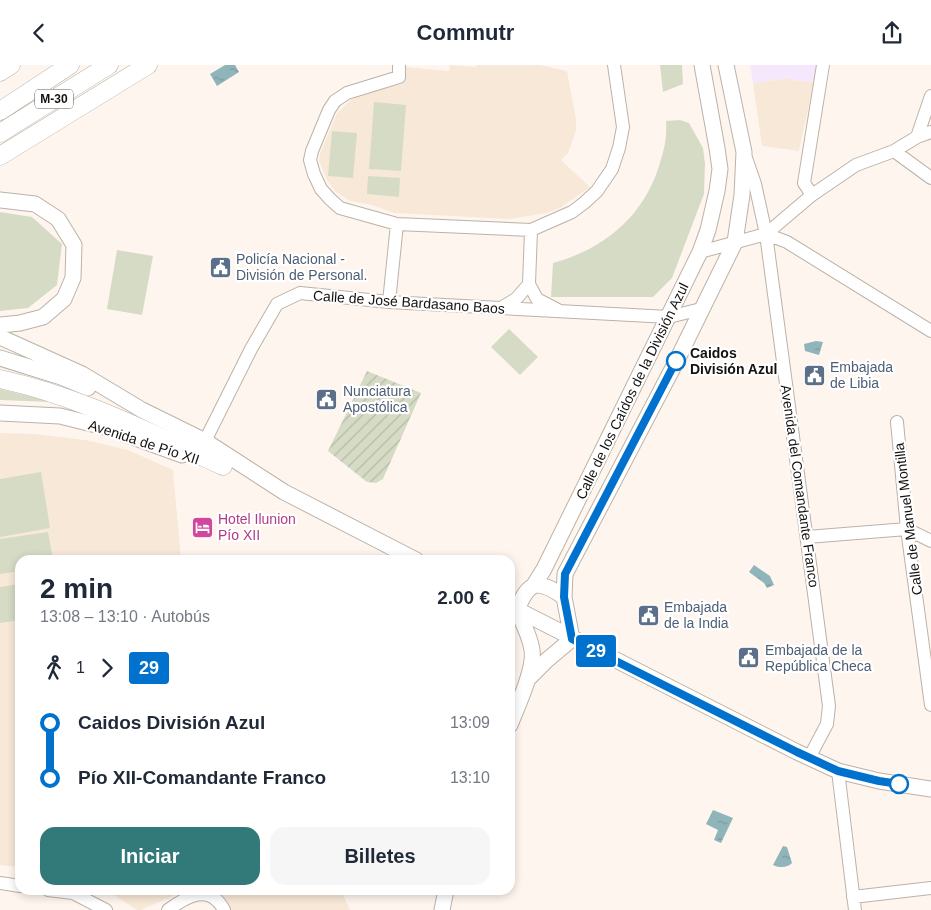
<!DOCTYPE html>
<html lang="es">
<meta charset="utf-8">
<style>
:root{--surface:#fff;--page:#f6f6f7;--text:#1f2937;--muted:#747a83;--accent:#317a79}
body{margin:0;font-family:Arial,sans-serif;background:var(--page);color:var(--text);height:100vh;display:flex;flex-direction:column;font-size:19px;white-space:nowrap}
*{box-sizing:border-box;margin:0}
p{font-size:16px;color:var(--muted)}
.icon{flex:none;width:28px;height:28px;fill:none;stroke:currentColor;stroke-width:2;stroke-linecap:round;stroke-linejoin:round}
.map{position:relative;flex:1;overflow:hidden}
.panel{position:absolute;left:15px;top:490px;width:500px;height:340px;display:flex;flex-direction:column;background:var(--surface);border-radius:15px;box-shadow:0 2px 8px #0003}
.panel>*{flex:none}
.badge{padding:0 10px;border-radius:4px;font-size:18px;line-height:32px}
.map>.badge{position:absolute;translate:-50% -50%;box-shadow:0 0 0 2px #fff}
.legs{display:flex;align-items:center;gap:8px;height:55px;padding:0 25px;font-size:16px}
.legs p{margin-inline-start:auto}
.head{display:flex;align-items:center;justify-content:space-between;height:85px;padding:0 25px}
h1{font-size:28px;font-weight:600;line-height:38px}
.action{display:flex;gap:10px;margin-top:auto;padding:10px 25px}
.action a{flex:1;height:58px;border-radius:15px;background:var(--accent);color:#fff;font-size:20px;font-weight:600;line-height:58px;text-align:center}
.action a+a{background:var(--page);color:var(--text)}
ul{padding:0 25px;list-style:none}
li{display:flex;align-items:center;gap:18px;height:55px;font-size:19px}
li i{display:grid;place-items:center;width:8px;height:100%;margin:0 6px;background:currentColor}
li i::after{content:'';width:12px;height:12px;margin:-6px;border:4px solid;border-radius:50%;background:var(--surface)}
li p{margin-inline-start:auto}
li:first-child i{background:linear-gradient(#0000 50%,currentColor 0)}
li:last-child i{background:linear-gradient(currentColor 50%,#0000 0)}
header{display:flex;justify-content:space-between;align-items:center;height:65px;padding:0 25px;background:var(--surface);font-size:22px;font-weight:600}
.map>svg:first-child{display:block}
.built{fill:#f8e8d8}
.medical{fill:#f5e8fc}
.grass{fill:#d5dbc5}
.garden{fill:url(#garden-furrows)}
.water{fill:url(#water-ripples)}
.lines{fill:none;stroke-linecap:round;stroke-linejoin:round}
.minor-casing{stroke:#bbb2a8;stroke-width:14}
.major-casing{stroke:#bbb2a8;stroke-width:17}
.highway-casing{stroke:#bbb2a8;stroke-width:19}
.minor{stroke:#fff;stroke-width:12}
.major{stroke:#fff;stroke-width:15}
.highway{stroke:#fff;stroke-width:18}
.line-1-casing{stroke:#fff;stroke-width:11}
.line-1{stroke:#0072ce;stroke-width:8}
.stop-1-dot{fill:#fff;stroke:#0072ce;stroke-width:2.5}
.labels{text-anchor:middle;stroke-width:4.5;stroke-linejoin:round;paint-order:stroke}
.shield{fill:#fff;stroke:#5b5856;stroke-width:1}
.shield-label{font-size:12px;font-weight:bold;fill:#15110e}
.service-label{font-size:14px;fill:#4e5e75;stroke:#fff;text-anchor:start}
.street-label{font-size:14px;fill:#15110e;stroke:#fff}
.stop-label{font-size:14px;font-weight:bold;fill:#15110e;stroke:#fff;text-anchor:start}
.hotel-label{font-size:14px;fill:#b23c85;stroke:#fff;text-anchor:start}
</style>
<header><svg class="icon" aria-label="back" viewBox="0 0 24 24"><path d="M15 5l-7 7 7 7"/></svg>Commutr<svg class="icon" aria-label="share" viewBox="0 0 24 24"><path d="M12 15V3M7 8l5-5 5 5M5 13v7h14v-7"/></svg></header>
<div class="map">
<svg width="931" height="845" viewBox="0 0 931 845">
<defs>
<pattern id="garden-furrows" width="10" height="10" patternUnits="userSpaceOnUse" patternTransform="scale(1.25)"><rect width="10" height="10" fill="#d5dbc5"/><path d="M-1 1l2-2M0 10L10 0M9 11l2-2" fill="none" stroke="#b6bba8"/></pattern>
<pattern id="water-ripples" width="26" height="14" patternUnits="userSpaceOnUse" patternTransform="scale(1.25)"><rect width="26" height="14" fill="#8fb4ba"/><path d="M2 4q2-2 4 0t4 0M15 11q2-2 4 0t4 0" fill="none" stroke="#7a9a9f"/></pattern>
</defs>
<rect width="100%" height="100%" fill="#fef6ee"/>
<path class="built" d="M450,0L476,2L477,0H540L567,6L576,54V66L568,88L561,95L590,122L560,143L547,148L510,154L394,148L372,140L350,136L335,126L327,115L319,96L320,89L337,48L351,35L370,27L403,19L405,2L449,6Z
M792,13V15L814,17L799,86L762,81L753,18Z
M0,368L34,369L85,375L128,385L173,405L181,495H20V802L0,800Z
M106,825H186L141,845H137Z
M221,825H341L350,845H230Z"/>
<path class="medical" d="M750,0H816L814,17L792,15V13L753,18Z"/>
<path class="grass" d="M660,0H682L683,19L663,27Z
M374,37L406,40L401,106L369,104Z
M680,55L689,58L703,83L705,99L704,129L672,213L653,232H551L553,198C605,184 647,149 661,94C665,82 667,69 666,56Z
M332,66L357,68L353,113L328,111Z
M368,111L400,113L399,132L367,129Z
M0,147L32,152L62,179L57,220L28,243L0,246Z
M117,185L153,191L142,250L107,244Z
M509,264L538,292L520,310L491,282Z
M0,324L52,337L0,335Z
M41,407L50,463L0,472V414Z
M48,467L53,495H20V506L0,509V474Z
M20,519V555L0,558V522Z"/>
<path class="garden" d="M367,306L421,328L383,414L376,418L367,417L328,386Z"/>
<path class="water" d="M225,0H235L239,7L217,21L210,9Z
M816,276L823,277L819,290L805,286L804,279Z
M754,500L770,511L774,520L767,523L764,518L749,507Z
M713,745L733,753L721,778L714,775L718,765L706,759Z
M783,781L787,782L792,798C788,803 778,803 773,800Z"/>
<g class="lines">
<defs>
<path id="minor" d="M399,0V12L347,28L335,36L329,45L312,86L310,95L314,109L321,124L330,134L340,143L397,159L531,165L572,147L584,138L597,126L612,104L619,83L623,62L614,0
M917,72L931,31
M894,86L931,113
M745,90L755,119L766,169L829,641L827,659L809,693
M812,130L804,118L823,0
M531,165L529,219L537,234L558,245
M766,169L787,177L931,266
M700,187L766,169L812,130L856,100L894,86L917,72L931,67
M389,237L397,159
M501,243L516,234L529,219
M897,357L907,464L931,640
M205,376L251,284L277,239L300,228L389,237L669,252L701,244
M907,464L931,476
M807,472L907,464
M838,706L855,845
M0,818L20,821
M48,825L73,828L106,845
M853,832L931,823
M168,845C187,831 210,818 224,845"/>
<path id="major" d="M0,135L35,139L58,154L74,180L73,213L64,234L43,252L20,258L0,260
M0,272L82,309L142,345L205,376L284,427L416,495
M0,293L61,312L88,323
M0,348L60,351L108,363L182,390
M534,520L544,504L700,187L708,165L717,126L720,104L717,83L702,0
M510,541L797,687L838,706L879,716L931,724
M572,574L564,532L565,509L677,295L735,177L742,130L744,87L726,0
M528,614L547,595L572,574
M510,660C517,642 535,604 532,585C530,571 523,558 517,545C529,515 538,514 564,532
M442,845L446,825"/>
<path id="highway" d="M0,7L11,0
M0,46L70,0
M0,68L109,0
M0,91L148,0
M0,314C79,331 150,368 223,401"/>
</defs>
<use href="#minor" class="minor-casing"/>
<use href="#major" class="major-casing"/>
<use href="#highway" class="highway-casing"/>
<use href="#minor" class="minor"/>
<use href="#major" class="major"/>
<use href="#highway" class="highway"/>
</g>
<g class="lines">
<defs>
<path id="line-1" d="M676,296L565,509L564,532L572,574L797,687L838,706L879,716L899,719"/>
</defs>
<use href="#line-1" class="line-1-casing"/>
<use href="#line-1" class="line-1"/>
</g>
<defs>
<symbol id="civic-square" viewBox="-11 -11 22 22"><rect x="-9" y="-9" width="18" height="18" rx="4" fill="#5c6f8a" stroke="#fff"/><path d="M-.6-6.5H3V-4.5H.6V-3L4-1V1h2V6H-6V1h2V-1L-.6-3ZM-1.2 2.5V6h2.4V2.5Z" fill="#fff"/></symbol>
<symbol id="hotel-square" viewBox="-11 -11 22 22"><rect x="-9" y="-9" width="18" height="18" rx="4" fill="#d1479c" stroke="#fff"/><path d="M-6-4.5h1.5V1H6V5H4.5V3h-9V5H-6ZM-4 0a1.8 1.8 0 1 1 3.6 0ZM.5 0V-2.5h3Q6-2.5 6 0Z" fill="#fff"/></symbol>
</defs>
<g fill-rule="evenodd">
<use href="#civic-square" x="208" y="190" width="25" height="25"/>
<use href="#civic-square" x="802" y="298" width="25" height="25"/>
<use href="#civic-square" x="314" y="322" width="25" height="25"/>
<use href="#hotel-square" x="190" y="450" width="25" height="25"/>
<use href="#civic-square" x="636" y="538" width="25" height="25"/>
<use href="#civic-square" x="736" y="580" width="25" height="25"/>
</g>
<g class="stop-1-dot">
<circle cx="676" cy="296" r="9"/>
<circle cx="899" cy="719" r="9"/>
</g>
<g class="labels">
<rect class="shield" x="35" y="24.5" width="38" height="19" rx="4"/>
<g class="shield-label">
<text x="54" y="38">M-30</text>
</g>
<g class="service-label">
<text x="236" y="199">Policía Nacional -<tspan x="236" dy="16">División de Personal.</tspan></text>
<text x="830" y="307">Embajada<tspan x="830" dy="16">de Libia</tspan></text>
<text x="343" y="331">Nunciatura<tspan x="343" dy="16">Apostólica</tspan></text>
<text x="664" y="547">Embajada<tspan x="664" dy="16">de la India</tspan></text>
<text x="765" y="590">Embajada de la<tspan x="765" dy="16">República Checa</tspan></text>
</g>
<g class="street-label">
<text transform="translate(409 237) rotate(4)" y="5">Calle de José Bardasano Baos</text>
<text transform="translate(632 326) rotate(-64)" y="5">Calle de los Caídos de la División Azul</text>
<text transform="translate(144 377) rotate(18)" y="5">Avenida de Pío XII</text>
<text transform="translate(800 421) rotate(82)" y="5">Avenida del Comandante Franco</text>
<text transform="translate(908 454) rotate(-97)" y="5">Calle de Manuel Montilla</text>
</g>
<g class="stop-label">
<text x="690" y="293">Caidos<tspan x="690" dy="16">División Azul</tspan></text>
</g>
<g class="hotel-label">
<text x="218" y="459">Hotel Ilunion<tspan x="218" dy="16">Pío XII</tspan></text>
</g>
</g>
</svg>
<b class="badge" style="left:596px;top:586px;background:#0072ce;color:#fff">29</b>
<section class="panel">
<div class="head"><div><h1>2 min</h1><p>13:08 – 13:10 · Autobús</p></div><b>2.00 €</b></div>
<div class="legs"><svg class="icon" aria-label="walk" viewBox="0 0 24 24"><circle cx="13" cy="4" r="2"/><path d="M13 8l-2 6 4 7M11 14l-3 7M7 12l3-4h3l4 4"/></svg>1<svg class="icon" aria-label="forward" viewBox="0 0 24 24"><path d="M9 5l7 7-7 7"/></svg><b class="badge" style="background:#0072ce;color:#fff">29</b></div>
<ul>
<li><i style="color:#0072ce"></i><b>Caidos División Azul</b><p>13:09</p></li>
<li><i style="color:#0072ce"></i><b>Pío XII-Comandante Franco</b><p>13:10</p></li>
</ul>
<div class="action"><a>Iniciar</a><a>Billetes</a></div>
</section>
</div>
